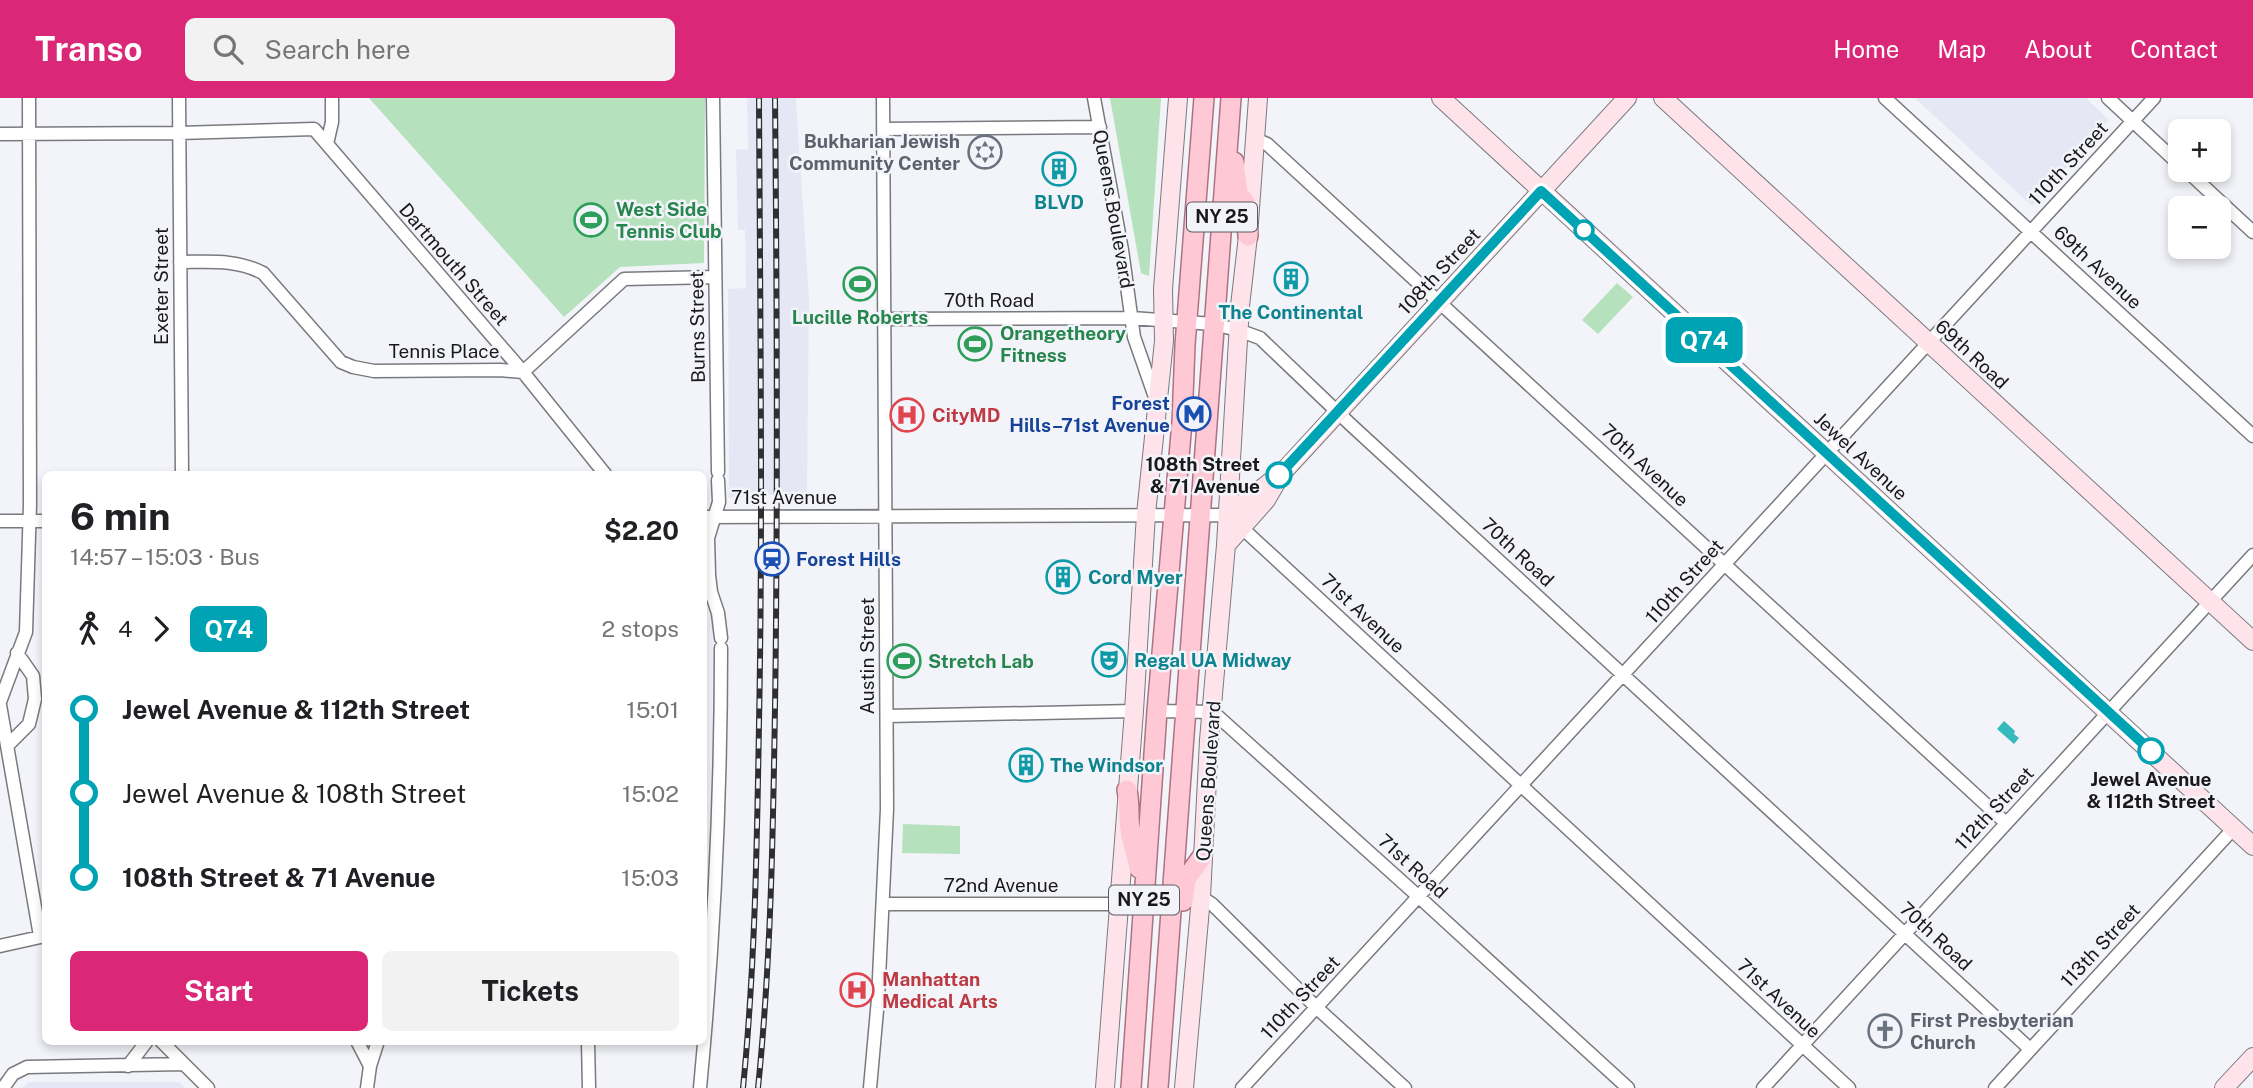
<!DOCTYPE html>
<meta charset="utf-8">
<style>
:root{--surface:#fff;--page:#f2f2f2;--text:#202124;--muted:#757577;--accent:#db2777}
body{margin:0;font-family:"Public Sans",sans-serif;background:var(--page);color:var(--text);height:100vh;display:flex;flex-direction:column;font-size:26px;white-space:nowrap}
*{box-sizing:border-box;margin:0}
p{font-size:23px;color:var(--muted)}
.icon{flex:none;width:38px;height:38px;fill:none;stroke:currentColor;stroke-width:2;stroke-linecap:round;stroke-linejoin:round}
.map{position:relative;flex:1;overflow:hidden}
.details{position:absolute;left:42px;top:373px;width:665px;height:574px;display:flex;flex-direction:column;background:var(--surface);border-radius:10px;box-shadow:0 4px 10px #0003}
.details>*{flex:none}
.badge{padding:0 14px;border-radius:10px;font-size:24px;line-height:46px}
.fabs{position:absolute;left:2168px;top:21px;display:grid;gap:14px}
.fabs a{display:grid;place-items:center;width:63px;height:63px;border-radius:10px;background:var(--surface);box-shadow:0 4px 10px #0003;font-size:35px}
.map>.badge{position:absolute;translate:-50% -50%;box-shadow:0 0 0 4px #fff}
.legs{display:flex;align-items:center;gap:10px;height:77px;padding:0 28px;font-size:23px}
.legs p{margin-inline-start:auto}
.headline{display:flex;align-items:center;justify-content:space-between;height:119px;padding:0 28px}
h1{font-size:38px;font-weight:700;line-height:52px}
.primary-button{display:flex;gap:14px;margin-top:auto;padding:14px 28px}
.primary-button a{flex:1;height:80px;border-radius:10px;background:var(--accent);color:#fff;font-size:28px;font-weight:700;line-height:80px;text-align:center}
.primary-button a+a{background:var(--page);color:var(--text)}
ul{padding:0 28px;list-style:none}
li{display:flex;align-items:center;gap:24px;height:84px;font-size:26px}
li i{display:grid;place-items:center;width:10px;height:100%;margin:0 9px;background:currentColor}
li i::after{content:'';width:18px;height:18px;margin:-9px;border:5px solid;border-radius:50%;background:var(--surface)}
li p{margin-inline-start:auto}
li:first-child i{background:linear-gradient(#0000 50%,currentColor 0)}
li:last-child i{background:linear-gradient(currentColor 50%,#0000 0)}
header{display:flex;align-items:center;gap:42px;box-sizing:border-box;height:98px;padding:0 35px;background:var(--accent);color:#fff}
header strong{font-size:33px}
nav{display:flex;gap:38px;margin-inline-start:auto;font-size:24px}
.search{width:490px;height:63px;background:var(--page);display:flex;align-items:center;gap:18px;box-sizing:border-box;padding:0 24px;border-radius:10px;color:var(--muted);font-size:26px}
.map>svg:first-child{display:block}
.built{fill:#e5e8f4}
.green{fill:#b5e1bc}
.water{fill:#35babd}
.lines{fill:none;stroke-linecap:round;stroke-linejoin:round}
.street-casing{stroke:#797a7f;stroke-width:15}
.secondary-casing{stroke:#797a7f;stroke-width:20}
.primary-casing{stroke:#ad7382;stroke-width:22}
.street{stroke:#fff;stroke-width:12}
.secondary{stroke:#fee4ea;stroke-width:18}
.primary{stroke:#fec8d5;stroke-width:19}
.rail-casing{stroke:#2f2f31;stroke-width:6}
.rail{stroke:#f3f4f9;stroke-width:3.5;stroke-dasharray:10;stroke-linecap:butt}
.line-1-casing{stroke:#fff;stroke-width:16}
.line-1{stroke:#00a3b4;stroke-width:10}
.stop-1-dot{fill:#fff;stroke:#00a3b4;stroke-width:3.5}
.labels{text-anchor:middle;stroke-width:5;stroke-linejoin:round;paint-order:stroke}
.shield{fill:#f3f4f9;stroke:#5a5b5e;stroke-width:2}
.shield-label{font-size:18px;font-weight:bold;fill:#19191b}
.worship-label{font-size:19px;font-weight:bold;fill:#5b616d;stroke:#f3f4f9;text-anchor:end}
.street-label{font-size:19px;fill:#19191b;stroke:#f3f4f9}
.culture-label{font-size:19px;font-weight:bold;fill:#0d838f;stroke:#f3f4f9;text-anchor:start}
.leisure-label{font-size:19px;font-weight:bold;fill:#27864d;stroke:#f3f4f9;text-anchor:start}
.transit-label{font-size:19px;font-weight:bold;fill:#164399;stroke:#f3f4f9;text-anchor:end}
.health-label{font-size:19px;font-weight:bold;fill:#be3a42;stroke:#f3f4f9;text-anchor:start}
.stop-label{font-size:19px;font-weight:bold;fill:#19191b;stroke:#f3f4f9;text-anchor:end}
</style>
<header>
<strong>Transo</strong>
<div class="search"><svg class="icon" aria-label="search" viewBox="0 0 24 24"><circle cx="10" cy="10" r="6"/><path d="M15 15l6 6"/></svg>Search here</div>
<nav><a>Home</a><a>Map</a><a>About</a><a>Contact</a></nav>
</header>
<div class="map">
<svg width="2253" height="990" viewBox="0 0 2253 990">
<rect width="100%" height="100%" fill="#f3f4f9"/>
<path class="built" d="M747,0H796L809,202L807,394L729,400L728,191L746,190L745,132H738L736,51L748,52Z
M1915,0H2086L2109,22L2032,108Z
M29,984H179L185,990H22Z"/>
<path class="green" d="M369,0H705L704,165L620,169L564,219Z
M1110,0H1161L1149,178L1141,175Z
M1617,185L1633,199L1598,236L1582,222Z
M903,726L960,728V756L902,755Z"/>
<path class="water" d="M2004,623L2015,633L2014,636L2019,640L2014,646L1997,631Z"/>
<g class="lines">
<defs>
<path id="street" d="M179,0L182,376
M713,0L718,374
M1094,0L1122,152L1134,239L1156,302
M1885,0L2253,338
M2108,0L2180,67
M883,31L1100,29
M0,36L179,35L314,31L523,274L605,376
M1255,41L1267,46L2006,725
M327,46L332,24V0
M2186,72L2253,134
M180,164C210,164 236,161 263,175L341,264L353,269L374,273L500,272L523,274L624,181L715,179
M885,221L1132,220L1213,226L1238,232L1260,240L1350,326L2030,951
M718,382L719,404L708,440L709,477L711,494L718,515L721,540
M704,419L1228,417L1849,990
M0,423H46
M0,604L26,534L30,406L29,0
M0,607L40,838
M1157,613L1213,614L1419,799L1628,990
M887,618L1134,613
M7,648L29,626L35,601L33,578L17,555
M1201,799L1212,806L1317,910L1405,990
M883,806H1118
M0,848L45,838
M161,943L208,990
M357,943L370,968
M588,943L589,990
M128,968L147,943
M3,990L13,976L27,969L183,966
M367,990L370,968L378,943
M700,990C714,843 721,697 721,550
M870,990L878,901L887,711L883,0
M1242,990L2154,0
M1763,990L2253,457
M1995,990L2234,730"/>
<path id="secondary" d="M1441,0L2253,748
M1663,0L2253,543
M1228,417L1283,374L1627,0
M1226,447L1266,402L1277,383
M1105,990L1134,613L1146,416L1164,243L1163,191L1178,0
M1184,990L1201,799L1209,642L1226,447L1240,208L1248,138L1258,0
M2224,990L2253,959"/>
<path id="primary" d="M1234,64L1238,96L1245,104L1248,138
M1127,692C1130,706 1128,718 1130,731C1131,743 1137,757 1139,770
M1183,803L1186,781L1202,759
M1131,990L1157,613L1182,324L1185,247L1204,0
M1158,990L1231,0"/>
</defs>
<use href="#street" class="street-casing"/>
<use href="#secondary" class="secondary-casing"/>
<use href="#primary" class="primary-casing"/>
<use href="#street" class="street"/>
<use href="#secondary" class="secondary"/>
<use href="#primary" class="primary"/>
<defs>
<path id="rail" d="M743,990C755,869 757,747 759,625C763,417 760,208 759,0
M758,990C771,863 773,736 775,609C778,406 777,203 775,0"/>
</defs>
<use href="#rail" class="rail-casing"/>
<use href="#rail" class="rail"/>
</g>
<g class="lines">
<defs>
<path id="line-1" d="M1279,377L1541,93L2151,653"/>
</defs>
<use href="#line-1" class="line-1-casing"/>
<use href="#line-1" class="line-1"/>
</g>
<defs>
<symbol id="synagogue-ring" viewBox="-11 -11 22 22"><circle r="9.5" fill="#f3f4f9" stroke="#6b7280" stroke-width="1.5"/><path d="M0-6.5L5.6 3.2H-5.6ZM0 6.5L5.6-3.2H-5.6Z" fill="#6b7280"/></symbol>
<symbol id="building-ring" viewBox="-11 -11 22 22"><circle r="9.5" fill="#f3f4f9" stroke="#0f9aa8" stroke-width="1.5"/><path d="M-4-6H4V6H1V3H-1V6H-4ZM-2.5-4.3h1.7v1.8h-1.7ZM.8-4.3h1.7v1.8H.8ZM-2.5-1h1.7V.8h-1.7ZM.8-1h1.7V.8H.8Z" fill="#0f9aa8"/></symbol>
<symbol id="stadium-ring" viewBox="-11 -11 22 22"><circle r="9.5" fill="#f3f4f9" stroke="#2e9e5b" stroke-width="1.5"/><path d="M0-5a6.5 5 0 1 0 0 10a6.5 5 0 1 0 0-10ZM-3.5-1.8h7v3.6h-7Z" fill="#2e9e5b"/></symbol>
<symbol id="metro-ring" viewBox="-11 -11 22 22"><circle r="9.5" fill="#f3f4f9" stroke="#1a4fb4" stroke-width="1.5"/><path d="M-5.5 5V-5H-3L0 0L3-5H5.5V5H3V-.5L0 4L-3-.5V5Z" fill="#1a4fb4"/></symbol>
<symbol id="hospital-ring" viewBox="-11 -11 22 22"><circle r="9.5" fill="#f3f4f9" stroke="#e0444e" stroke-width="1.5"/><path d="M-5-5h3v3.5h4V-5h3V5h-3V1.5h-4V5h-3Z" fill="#e0444e"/></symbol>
<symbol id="station-ring" viewBox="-11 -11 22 22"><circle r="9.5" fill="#f3f4f9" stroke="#1a4fb4" stroke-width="1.5"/><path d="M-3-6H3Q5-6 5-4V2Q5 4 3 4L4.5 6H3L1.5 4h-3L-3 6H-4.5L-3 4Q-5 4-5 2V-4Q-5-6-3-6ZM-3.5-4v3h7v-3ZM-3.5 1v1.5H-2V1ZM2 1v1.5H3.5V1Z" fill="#1a4fb4"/></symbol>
<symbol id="theatre-ring" viewBox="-11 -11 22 22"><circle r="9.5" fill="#f3f4f9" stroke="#0f9aa8" stroke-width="1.5"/><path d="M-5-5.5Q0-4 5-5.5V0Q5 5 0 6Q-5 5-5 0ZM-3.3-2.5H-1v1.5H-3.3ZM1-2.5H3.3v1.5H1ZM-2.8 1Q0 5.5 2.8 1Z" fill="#0f9aa8"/></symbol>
<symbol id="church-ring" viewBox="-11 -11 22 22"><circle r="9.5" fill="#f3f4f9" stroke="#6b7280" stroke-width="1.5"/><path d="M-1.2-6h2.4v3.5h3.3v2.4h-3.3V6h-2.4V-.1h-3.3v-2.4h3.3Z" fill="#6b7280"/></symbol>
</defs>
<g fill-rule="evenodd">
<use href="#synagogue-ring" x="966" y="35" width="38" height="38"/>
<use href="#building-ring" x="1040" y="52" width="38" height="38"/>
<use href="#stadium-ring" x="572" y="103" width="38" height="38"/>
<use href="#building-ring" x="1272" y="162" width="38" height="38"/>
<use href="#stadium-ring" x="841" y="167" width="38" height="38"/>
<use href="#stadium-ring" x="956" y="227" width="38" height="38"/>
<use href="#metro-ring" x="1175" y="297" width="38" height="38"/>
<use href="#hospital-ring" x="888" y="298" width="38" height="38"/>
<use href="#station-ring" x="753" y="442" width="38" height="38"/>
<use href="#building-ring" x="1044" y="460" width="38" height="38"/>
<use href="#theatre-ring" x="1090" y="543" width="38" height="38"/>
<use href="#stadium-ring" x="885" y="544" width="38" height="38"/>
<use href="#building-ring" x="1007" y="648" width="38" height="38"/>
<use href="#hospital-ring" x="838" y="873" width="38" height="38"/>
<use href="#church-ring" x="1866" y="914" width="38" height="38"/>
</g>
<g class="stop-1-dot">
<circle cx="1584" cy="132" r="9"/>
<circle cx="1279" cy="377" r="12"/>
<circle cx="2151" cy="653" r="12"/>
</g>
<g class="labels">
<g class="shield">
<rect x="1187" y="104.5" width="70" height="29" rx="5"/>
<rect x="1109" y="787.5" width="70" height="29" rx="5"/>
</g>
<g class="shield-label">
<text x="1222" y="125">NY 25</text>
<text x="1144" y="808">NY 25</text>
</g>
<g class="worship-label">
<text x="960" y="50">Bukharian Jewish<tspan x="960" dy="22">Community Center</tspan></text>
<text x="1910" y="929" text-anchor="start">First Presbyterian<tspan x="1910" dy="22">Church</tspan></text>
</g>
<g class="street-label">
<text transform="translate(2068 65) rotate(-47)" y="7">110th Street</text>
<text transform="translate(1114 111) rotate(80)" y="7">Queens Boulevard</text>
<text transform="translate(454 166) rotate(49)" y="7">Dartmouth Street</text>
<text transform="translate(2098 169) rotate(43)" y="7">69th Avenue</text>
<text transform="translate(1439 173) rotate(-47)" y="7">108th Street</text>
<text transform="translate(161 188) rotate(-90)" y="7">Exeter Street</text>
<text x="989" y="209">70th Road</text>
<text transform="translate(697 229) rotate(-91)" y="7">Burns Street</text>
<text x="444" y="260">Tennis Place</text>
<text transform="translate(1972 256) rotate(43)" y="7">69th Road</text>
<text transform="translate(1861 358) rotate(43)" y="7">Jewel Avenue</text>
<text transform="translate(1645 367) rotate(43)" y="7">70th Avenue</text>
<text x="784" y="406">71st Avenue</text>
<text transform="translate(1518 454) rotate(43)" y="7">70th Road</text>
<text transform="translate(1684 483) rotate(-48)" y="7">110th Street</text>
<text transform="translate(1363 515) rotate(43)" y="7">71st Avenue</text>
<text transform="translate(867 558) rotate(-90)" y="7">Austin Street</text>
<text transform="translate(1208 683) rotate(-86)" y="7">Queens Boulevard</text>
<text transform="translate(1994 710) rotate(-47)" y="7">112th Street</text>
<text transform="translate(1413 768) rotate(42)" y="7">71st Road</text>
<text x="1001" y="794">72nd Avenue</text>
<text transform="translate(1936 838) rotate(43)" y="7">70th Road</text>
<text transform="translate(2100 847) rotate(-47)" y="7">113th Street</text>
<text transform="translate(1300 899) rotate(-47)" y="7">110th Street</text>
<text transform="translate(1779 900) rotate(43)" y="7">71st Avenue</text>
</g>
<g class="culture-label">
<text x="1059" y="111" text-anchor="middle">BLVD</text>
<text x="1291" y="221" text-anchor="middle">The Continental</text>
<text x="1088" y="486">Cord Myer</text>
<text x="1134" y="569">Regal UA Midway</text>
<text x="1050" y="674">The Windsor</text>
</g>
<g class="leisure-label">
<text x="616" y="118">West Side<tspan x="616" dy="22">Tennis Club</tspan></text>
<text x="860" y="226" text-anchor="middle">Lucille Roberts</text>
<text x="1000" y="242">Orangetheory<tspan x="1000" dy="22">Fitness</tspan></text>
<text x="928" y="570">Stretch Lab</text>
</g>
<g class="transit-label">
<text x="1170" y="312">Forest<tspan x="1170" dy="22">Hills–71st Avenue</tspan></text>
<text x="796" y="468" text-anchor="start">Forest Hills</text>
</g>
<g class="health-label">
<text x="932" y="324">CityMD</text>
<text x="882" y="888">Manhattan<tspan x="882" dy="22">Medical Arts</tspan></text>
</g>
<g class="stop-label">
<text x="1260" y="373">108th Street<tspan x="1260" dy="22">&amp; 71 Avenue</tspan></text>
<text x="2151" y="688" text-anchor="middle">Jewel Avenue<tspan x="2151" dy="22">&amp; 112th Street</tspan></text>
</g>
</g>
</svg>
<div class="fabs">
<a>+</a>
<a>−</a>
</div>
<b class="badge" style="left:1704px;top:242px;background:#00a3b4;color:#fff">Q74</b>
<section class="details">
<div class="headline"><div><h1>6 min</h1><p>14:57 – 15:03 · Bus</p></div><b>$2.20</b></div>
<div class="legs"><svg class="icon" aria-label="walk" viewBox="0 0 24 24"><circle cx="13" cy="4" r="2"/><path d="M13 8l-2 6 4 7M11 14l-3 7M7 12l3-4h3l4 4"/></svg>4<svg class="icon" aria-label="forward" viewBox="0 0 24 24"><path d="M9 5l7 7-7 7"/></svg><b class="badge" style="background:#00a3b4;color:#fff">Q74</b><p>2 stops</p></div>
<ul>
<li><i style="color:#00a3b4"></i><b>Jewel Avenue &amp; 112th Street</b><p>15:01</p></li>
<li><i style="color:#00a3b4"></i><span>Jewel Avenue &amp; 108th Street</span><p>15:02</p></li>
<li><i style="color:#00a3b4"></i><b>108th Street &amp; 71 Avenue</b><p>15:03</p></li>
</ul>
<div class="primary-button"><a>Start</a><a>Tickets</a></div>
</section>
</div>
